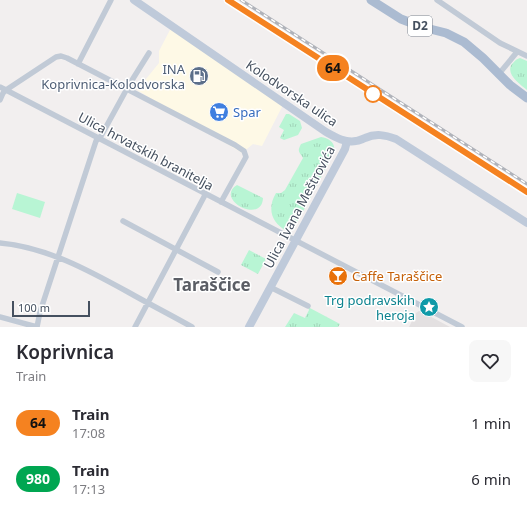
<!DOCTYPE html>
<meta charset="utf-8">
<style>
:root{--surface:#fff;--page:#f7f7f7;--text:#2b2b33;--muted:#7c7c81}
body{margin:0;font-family:"Noto Sans",sans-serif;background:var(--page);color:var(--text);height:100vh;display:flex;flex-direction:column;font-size:15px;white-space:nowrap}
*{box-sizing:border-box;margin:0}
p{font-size:13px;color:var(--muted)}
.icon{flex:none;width:22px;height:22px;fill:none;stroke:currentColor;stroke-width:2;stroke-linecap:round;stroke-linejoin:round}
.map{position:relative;height:327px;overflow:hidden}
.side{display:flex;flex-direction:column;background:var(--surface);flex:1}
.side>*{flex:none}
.badge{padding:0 8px;border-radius:13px;font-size:14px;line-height:26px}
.scale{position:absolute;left:12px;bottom:10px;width:78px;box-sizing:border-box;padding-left:4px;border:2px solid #45505f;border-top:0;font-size:11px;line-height:14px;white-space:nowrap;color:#45505f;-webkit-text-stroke:3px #fff;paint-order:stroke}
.map>.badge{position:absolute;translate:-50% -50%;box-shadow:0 0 0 2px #fff}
.round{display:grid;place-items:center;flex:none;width:42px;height:42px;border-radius:8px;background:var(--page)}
.headline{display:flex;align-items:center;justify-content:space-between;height:68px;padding:0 16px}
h1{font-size:19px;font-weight:600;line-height:30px}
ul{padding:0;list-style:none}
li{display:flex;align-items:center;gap:12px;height:56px;padding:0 16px}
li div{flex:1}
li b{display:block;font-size:15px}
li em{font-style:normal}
li .badge{min-width:44px;font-weight:700;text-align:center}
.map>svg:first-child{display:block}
.commercial{fill:#fef9e6}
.education{fill:#e3e0e1}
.grass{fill:url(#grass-tufts)}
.pitch{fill:#b8f5d4}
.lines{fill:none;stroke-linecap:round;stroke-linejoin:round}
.street{stroke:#c1cad6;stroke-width:5.5}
.secondary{stroke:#bfcada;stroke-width:8}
.primary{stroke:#abbbd1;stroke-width:9}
.rail-casing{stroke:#b0b3ba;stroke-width:3}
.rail{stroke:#fff;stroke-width:1.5;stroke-dasharray:4.5;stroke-linecap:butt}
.line-casing{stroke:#fff;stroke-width:9}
.line{stroke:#f58220;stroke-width:6}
.stop-dot{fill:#fff;stroke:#f58220;stroke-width:2}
.labels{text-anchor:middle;stroke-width:3;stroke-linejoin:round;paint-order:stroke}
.shield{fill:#fff;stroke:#7d848f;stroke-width:1}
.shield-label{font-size:12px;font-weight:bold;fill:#45505f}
.service-label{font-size:13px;fill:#4e5e75;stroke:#fff;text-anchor:end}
.street-label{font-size:13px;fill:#45505f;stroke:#fff}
.shop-label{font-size:13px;fill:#366cbe;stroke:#fff;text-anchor:start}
.food-label{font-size:13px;fill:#c56008;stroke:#fff;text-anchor:start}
.culture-label{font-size:13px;fill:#0d838f;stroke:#fff;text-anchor:end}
.district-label{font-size:17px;font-weight:bold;fill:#5b5e65;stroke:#fff}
</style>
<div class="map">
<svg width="527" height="327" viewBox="0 0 527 327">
<defs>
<pattern id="grass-tufts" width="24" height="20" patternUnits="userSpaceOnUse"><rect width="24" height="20" fill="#b8f5d4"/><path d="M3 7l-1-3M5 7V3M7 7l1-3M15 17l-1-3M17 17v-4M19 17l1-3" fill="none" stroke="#a0d4b8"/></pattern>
</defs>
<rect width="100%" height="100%" fill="#f2efef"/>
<path class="commercial" d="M171,28L283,105L262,146L253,144L242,153L137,90L159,63V51Z"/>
<path class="education" d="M419,311L422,312L450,327H409L416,313Z"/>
<path class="grass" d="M520,58L527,61V90C520,84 505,74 512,64C515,61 516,59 520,58Z
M286,114H289L300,121L302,128L298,135L284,140L280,138L284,130L279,127Z
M321,137C329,138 336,143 334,152L295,227L287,231C271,223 267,208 276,193H281L285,190L303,158C299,151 297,152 301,144Z
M237,185L263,198C262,225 214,199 237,185Z
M249,250L266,259L258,274L241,265Z
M308,307L340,324L338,327H285L294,313L305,318L309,310Z"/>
<path class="pitch" d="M17,193L45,202L40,218L12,209Z"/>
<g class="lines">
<path class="street" d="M437,0L500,43L527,56
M78,64L111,0
M498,75L517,52
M0,87L6,90L3,93L0,100
M221,202L246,157L244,151L235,145L67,58L61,56L56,57L6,90L462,327
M123,221L218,272
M0,243C46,247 88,270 128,292C149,304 171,315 192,327
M270,287L308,306
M0,317L37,327
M37,327L40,312L96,141L101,136L129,85L149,53
M135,327L205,195"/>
<path class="secondary" d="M134,0L326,132C335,137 345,143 356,141C359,141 362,139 365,138C376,133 385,135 396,139L527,223
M249,327L345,149L347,141"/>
<path class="primary" d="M371,0L401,19L422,27L446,33L464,42L483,58L510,85L527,98"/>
<defs>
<path id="rail" d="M228,0L527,192
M241,0L527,184"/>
</defs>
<use href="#rail" class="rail-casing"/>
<use href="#rail" class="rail"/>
</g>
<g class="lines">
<defs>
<path id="line" d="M228,0L527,192"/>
</defs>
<use href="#line" class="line-casing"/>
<use href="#line" class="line"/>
</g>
<defs>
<symbol id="fuel-disc" viewBox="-11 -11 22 22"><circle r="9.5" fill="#5c6f8a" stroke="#fff"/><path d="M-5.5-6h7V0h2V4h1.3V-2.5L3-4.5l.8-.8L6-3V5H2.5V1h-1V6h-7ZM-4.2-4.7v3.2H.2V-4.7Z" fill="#fff"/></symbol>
<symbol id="supermarket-disc" viewBox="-11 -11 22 22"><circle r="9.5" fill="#3f7fe0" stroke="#fff"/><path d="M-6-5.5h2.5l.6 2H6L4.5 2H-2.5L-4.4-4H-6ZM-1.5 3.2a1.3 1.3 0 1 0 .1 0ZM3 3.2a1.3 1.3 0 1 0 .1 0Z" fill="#fff"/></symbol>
<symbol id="bar-disc" viewBox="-11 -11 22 22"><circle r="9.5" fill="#e8710a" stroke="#fff"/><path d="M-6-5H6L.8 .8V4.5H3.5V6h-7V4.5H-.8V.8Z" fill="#fff"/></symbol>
<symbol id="sight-disc" viewBox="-11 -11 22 22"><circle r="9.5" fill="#0f9aa8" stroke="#fff"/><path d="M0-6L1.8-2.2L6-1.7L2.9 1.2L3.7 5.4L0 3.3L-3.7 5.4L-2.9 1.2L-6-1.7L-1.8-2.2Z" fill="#fff"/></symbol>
</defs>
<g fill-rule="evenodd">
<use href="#fuel-disc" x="188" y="65" width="22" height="22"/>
<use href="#supermarket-disc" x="208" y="101" width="22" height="22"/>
<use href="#bar-disc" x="327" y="265" width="22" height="22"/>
<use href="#sight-disc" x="418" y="296" width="22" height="22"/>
</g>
<circle class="stop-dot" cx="373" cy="94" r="8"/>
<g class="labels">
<rect class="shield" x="408" y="16" width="24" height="20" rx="3"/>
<g class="shield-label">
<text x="420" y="30">D2</text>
</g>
<g class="service-label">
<text x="185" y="74">INA<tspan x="185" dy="15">Koprivnica-Kolodvorska</tspan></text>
</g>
<g class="street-label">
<text transform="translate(292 93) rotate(34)" y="5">Kolodvorska ulica</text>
<text transform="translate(146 151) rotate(28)" y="5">Ulica hrvatskih branitelja</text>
<text transform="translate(299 207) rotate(-62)" y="5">Ulica Ivana Meštrovića</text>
</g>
<g class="shop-label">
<text x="233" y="117">Spar</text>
</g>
<g class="food-label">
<text x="352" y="281">Caffe Taraščice</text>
</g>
<g class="culture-label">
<text x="415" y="305">Trg podravskih<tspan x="415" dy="15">heroja</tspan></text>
</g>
<g class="district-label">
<text x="212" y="291">Taraščice</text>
</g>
</g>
</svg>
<div class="scale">100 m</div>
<b class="badge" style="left:333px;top:68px;background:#f58220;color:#111">64</b>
</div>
<section class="side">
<div class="headline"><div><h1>Koprivnica</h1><p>Train</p></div><a class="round"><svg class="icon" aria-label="heart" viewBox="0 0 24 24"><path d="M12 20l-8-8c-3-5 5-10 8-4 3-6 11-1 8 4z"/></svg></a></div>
<ul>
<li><span class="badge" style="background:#f58220;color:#111">64</span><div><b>Train</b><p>17:08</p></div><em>1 min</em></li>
<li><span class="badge" style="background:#00a651;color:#fff">980</span><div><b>Train</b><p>17:13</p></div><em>6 min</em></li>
</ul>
</section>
